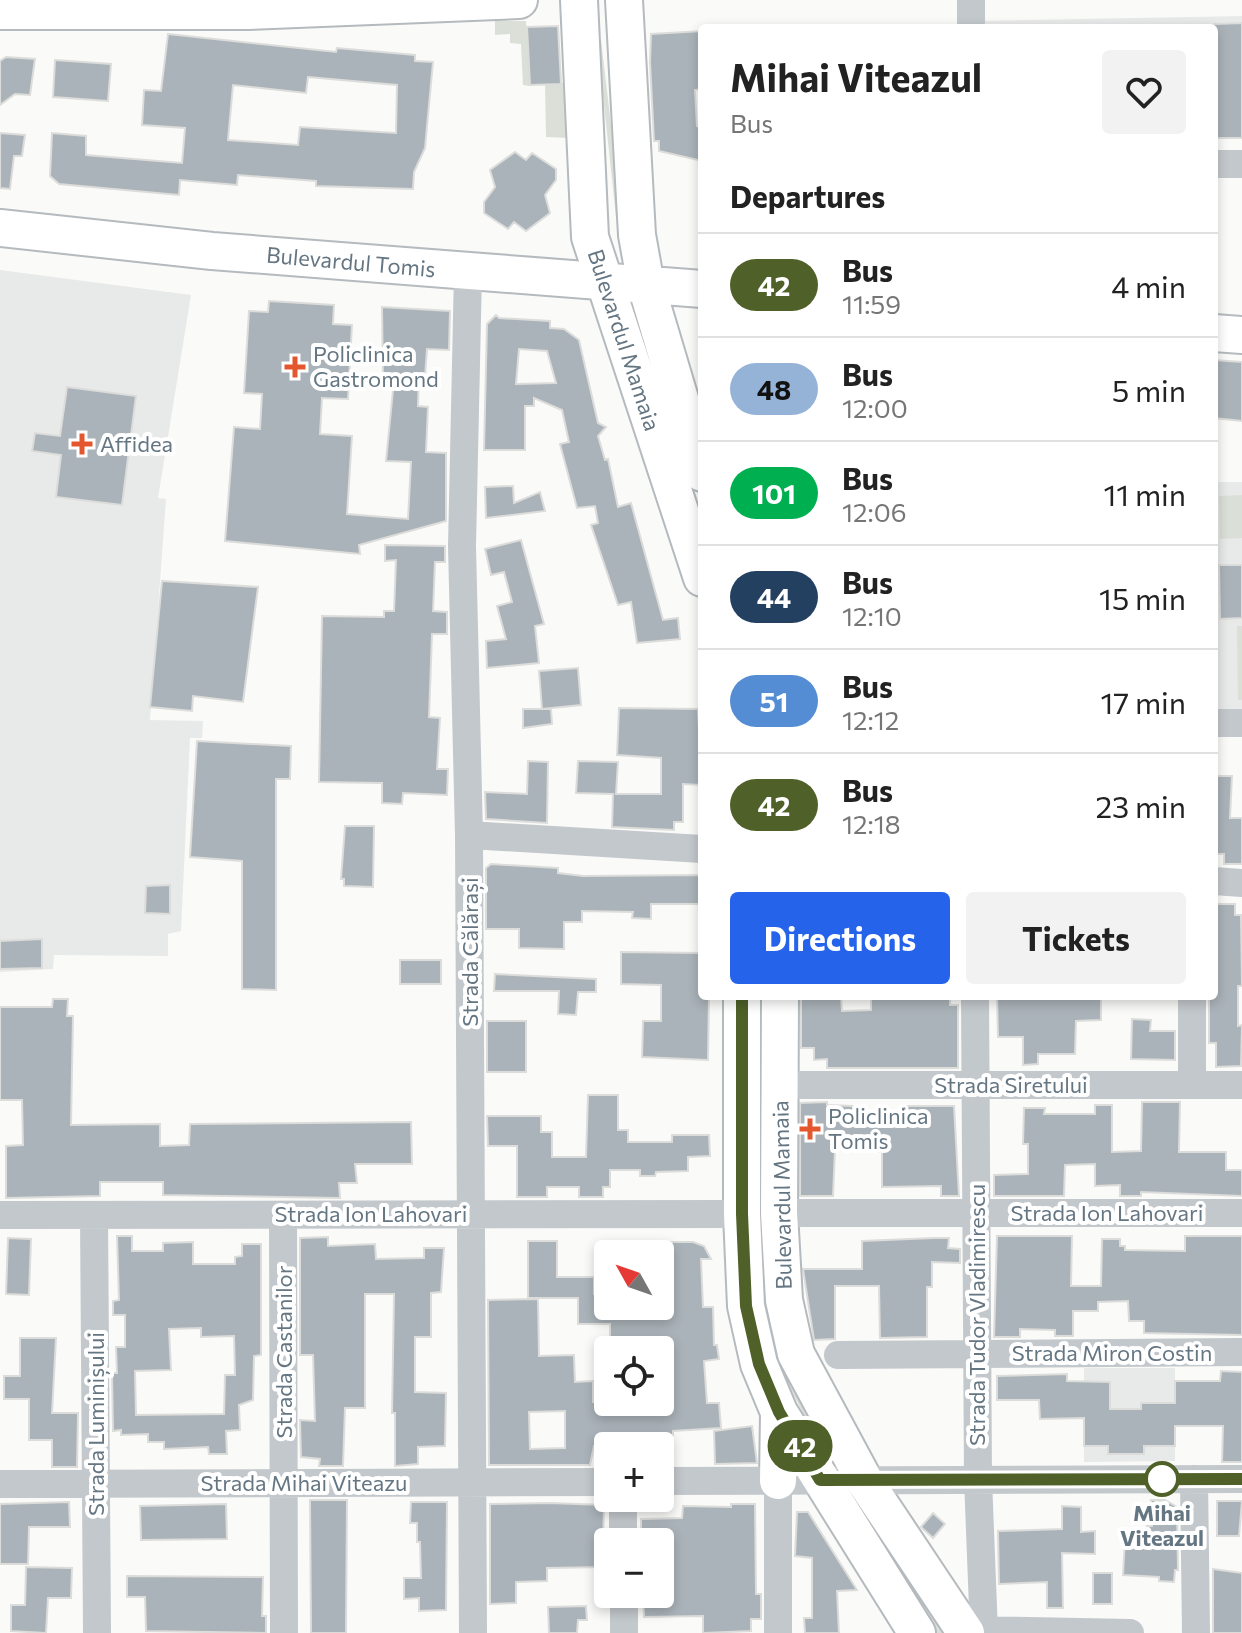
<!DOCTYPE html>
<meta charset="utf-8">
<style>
:root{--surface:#fff;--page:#f2f2f2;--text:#222;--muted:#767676;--line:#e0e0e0;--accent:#2563eb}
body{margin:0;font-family:Commissioner,sans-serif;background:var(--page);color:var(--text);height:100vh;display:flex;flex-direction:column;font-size:30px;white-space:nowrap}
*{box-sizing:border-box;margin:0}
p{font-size:26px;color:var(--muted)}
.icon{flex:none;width:44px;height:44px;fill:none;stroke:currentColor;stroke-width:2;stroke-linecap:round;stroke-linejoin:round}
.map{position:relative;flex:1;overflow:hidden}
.drawer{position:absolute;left:698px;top:24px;width:520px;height:976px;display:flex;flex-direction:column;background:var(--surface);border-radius:8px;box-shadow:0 4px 12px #0003}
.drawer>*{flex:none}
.badge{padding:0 16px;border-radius:26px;font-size:28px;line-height:52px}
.needle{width:52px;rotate:310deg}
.tools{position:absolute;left:594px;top:1240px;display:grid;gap:16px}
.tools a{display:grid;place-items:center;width:80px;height:80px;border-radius:8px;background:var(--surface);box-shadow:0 4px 12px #0003;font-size:40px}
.map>.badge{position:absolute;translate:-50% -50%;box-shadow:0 0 0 4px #fff}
h2{padding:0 32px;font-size:30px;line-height:72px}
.round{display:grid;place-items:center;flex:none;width:84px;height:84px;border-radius:8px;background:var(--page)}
.headline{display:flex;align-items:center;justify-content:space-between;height:136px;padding:0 32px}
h1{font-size:38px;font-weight:700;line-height:60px}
.cta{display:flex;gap:16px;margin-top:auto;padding:16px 32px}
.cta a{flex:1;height:92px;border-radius:8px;background:var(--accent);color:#fff;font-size:32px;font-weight:700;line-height:92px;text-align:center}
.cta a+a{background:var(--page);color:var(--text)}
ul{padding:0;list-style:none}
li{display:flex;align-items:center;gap:24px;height:104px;padding:0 32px;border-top:2px solid var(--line)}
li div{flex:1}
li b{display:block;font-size:30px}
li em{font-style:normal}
li .badge{min-width:88px;font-weight:700;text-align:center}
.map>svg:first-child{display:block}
.built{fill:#e8e9e9}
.green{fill:#dadfd7}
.building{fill:#aab3b9;stroke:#dcdcda;stroke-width:2;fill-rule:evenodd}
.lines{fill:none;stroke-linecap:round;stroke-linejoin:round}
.major-casing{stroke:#b5babe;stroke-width:40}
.minor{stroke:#c3c8cc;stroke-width:28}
.major{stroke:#fff;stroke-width:36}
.line-casing{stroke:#fff;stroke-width:18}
.line{stroke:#4f6128;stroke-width:12}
.poi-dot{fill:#e4572e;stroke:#fff;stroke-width:3}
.stop-dot{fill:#fff;stroke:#4f6128;stroke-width:4}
.labels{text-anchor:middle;stroke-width:8;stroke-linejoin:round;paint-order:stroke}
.street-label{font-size:22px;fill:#657683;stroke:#fff}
.poi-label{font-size:22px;fill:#657683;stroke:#fff;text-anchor:start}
.stop-label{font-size:22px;font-weight:bold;fill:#657683;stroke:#fff}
</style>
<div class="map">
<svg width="1242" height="1633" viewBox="0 0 1242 1633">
<rect width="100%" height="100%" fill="#fafaf8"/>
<path class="built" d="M1242,16V91L1214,28H980V21Z
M0,270L191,295L158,498L166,499L150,720L203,721L202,738H190L181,931L168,934V956L54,955L53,969L0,972Z
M1214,482H1242V709H1214Z
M1084,1368H1175V1461L1084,1462Z"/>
<path class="green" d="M495,21H526L530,86L523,85L521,44L510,43V34L495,35Z
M597,39L601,40L623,226H617Z
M566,83L570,138L546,137L545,84Z
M1242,495V538L1220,539L1219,496Z
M1237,626H1242V700H1238Z
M756,996L770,1098L771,1194L835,1459L827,1461L775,1358L767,1333L755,1257Z
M864,1514L870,1524L943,1633H929L858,1516Z"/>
<path class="building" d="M1242,23V138H1214V24Z
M558,26L561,84L530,85L527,27Z
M702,31V89L695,90L697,126L702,128V161L659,151V141H654L650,62L651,34Z
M168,34L336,52L337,48L415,55V61L433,62L425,148L414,172L413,189L316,186V181L238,175L237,185L180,180L179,195L59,184L50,176L52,133L86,136V155L182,163L185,128L142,125L144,90L161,91ZM308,77L397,85L396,133L300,127L298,145L228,140L233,85L306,93Z
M6,57L35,59L30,95L15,94L0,105V61Z
M55,60L111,64L108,101L53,97Z
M0,133L25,135L22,156H14L10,189L0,188Z
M515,152L526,160L532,153L556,169V180L545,195L550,213L526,231L514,222L508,229L484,213V202L495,187L490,170Z
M269,301L334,305L333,324L352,325L348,399L322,398L320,434L352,436L347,514L408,519L411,462L386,461L394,380L383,379L382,307L450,311L449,350L427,349L425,377H419L418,406L428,407L426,452L446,453V521L359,545L360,554L225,541L234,427L260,429L262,394L244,393L249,311L268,312Z
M496,315L499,318L550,321V328L564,329L579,340L598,423L606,427L598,436L605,460L608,459L618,507L631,503L663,620L678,618L680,639L637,643L631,602L618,605L591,525L598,523L595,506L577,508L560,444L569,442L562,410L534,398V406H525V450H484L487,324ZM519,349L547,351L556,383L516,384Z
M1214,360L1242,362V421L1214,418Z
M67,387L136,396L122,505L56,497L61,455L32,451L35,433L60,436Z
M513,486L514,503L540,492L545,511L486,518L485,487Z
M521,540L544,624L535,626L539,663L487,668L486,641L506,639L497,606L512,602L504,572L491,575L485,549Z
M385,545L445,546V562H435L433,611L447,612V634H432L429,717L440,718L437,769H448L447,795L403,793L402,804L382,803V783L319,782L322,616L384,617V611H394L396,560L385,561Z
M1219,565H1242V618L1220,619Z
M162,581L258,587L243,702L193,696L192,711L150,707Z
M578,668L581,705L542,709L539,671Z
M619,708L698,709L702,785L683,784V822H674V830L612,827L613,794L576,793L578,761L618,762L616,794H661V758L617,755Z
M523,709H551L552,724L523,728Z
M197,741L291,746L290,779H276V990L242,989V861L190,857Z
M528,761L548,762L547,823L486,819L485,792L527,794Z
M1214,776H1232L1230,818H1242V864H1224V854H1214Z
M345,826H374L373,887L344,886V879H341Z
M491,864L558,868V873L583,876L702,875V904H651V919L632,918L633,912L582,911V922H564V949L519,948V929H486V868Z
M170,885V914L145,913L146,886Z
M1214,904H1235V915H1241L1242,986H1238V1026L1242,1025L1241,1066L1216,1067V1043H1209V996H1214Z
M42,939V968L0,969V941Z
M621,952L702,953V996H709L708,1060L642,1057L643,1021H661V985L621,984Z
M400,960H441V984H400Z
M495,974L596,979V992H578L576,1015L558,1014L559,991H494Z
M801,996H841L842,1011L871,1010V996H950V1005H958V1068H827V1059L814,1060V1048H801Z
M1101,996V1020L1076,1021L1075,1054H1038V1064L1023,1065V1037H998L997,997Z
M53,999H68L67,1016H73L71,1125L160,1124V1146L189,1145L190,1124L411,1122L412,1164H355L357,1183H339L340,1198L163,1195V1182H100V1196L6,1198V1146L23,1145L22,1100H0V1007H52Z
M1132,1019L1151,1020L1150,1031H1175V1060L1131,1059Z
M487,1021H526V1072H487Z
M588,1095H618V1130H628V1142H672V1135H709L710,1156L688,1157V1171L656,1172L655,1176H640V1170H610V1187H603V1197H579V1187H547V1197H517V1146H488L487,1116H541V1132H552V1157H586Z
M827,1102V1105L853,1106V1112H871V1116H903V1106H954L959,1196H941V1186L882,1187V1152L835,1149L833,1196H800V1103Z
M1142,1102H1180L1179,1152H1226V1170H1242V1196L1141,1192V1196H1120V1185L1095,1186V1164L1065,1165L1064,1196H994V1175L1028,1174V1144H1023L1024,1108H1045L1044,1114H1095V1105H1112V1152L1141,1151Z
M117,1236H132V1251H163V1243L193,1242V1264H235V1257L242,1256V1244H261V1355L254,1356L253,1400L239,1405L240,1430L226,1431L227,1454H209L208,1447L164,1449V1442H148V1434L121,1435V1430L113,1431L112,1373H117L116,1347H125V1315H113V1301L119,1300ZM201,1328V1337L234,1336L235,1375H225L224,1414L136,1415L135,1371L171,1370L169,1329Z
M997,1236H1072L1071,1286H1101L1102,1239H1120V1246H1125V1250L1185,1251V1236H1242V1335L1144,1333V1321H1129L1128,1301L1098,1302V1311H1073V1336H1055V1330L1020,1329V1337H994Z
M328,1237V1246L375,1244L376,1259L424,1258V1248H444L441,1292L431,1293V1337H415V1392L446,1393L445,1446L418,1447V1464L395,1466V1413H392L394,1294H365V1408H345L343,1466H319L320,1459L301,1457L300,1420L315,1421L313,1355H300V1238Z
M8,1238L31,1239L29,1295L6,1294Z
M934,1238H949L948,1248L960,1249V1263L932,1262V1287H927V1337L880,1338L879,1286H835V1339L814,1340L803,1269H862V1241Z
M528,1241H557V1277H594V1294H599V1306L630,1308L660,1307V1242H693L704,1246L711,1259H701L703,1307H713L714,1345H717L719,1359L704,1361L707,1403H719L721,1428L673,1431V1435H663V1446H594L590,1465H489L488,1300L538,1299L539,1356L574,1355L575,1382L593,1381V1402H660V1350H610V1324H578V1298H528ZM565,1411V1448L530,1449L529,1412Z
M20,1338H56L52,1413H78L77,1467H52V1440H29V1399H4V1376H20Z
M1221,1371L1242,1372V1462H1222L1223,1426H1175V1446H1144V1454H1108V1446H1084V1418L1040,1419L1039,1400H997V1376L1067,1374V1381L1110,1382V1409H1141V1403H1175V1381H1220Z
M752,1426L757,1463L715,1464L714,1431Z
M310,1500H347L346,1633H311Z
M1151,1500H1165L1177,1507L1178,1570H1175L1174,1582L1159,1581V1577L1123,1575L1125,1538L1147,1539V1526H1152Z
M1217,1501H1242L1239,1536H1217Z
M69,1502L70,1527H29L28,1564H0V1504Z
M411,1502H447L446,1610L419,1611V1598L404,1599V1578H421L420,1542H417V1523H410Z
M550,1503L604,1505L603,1549L608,1550V1567L547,1568V1581L516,1582V1603L490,1604V1504Z
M226,1504L227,1539L141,1540L140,1506Z
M731,1504H755L756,1594H761V1619H751V1631L703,1633V1616L644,1617L643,1594H660V1542H641V1519L682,1518L683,1506L731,1507Z
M1062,1506L1081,1507V1532L1095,1531V1554L1062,1553L1063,1608H1047V1582L999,1584L998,1531L1062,1529Z
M797,1512H808L857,1590L837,1591L839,1633H805L804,1618H812V1558L795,1556Z
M933,1513L945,1524L933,1538L921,1527Z
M26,1567L72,1568L71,1598H48L46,1633L11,1631V1605H25Z
M1213,1569L1242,1573V1633H1213Z
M1093,1573H1112V1604H1093Z
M127,1576L263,1577L262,1616H266V1633L146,1631L145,1597H127Z
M586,1606L587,1620H578L577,1633H549L548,1607Z"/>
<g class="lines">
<defs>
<path id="major" d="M579,0L590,237L702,578
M624,0L637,235L646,285L702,473
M0,11H248L519,0
M0,228L212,251L702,289
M1214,333L1242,335
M742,996V1214L746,1306L759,1364L779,1412L917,1633
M780,996L779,1213L784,1300L796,1354L864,1480L966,1633
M778,1481L779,1412"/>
</defs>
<use href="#major" class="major-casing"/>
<path class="minor" d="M971,28V0
M1214,164H1242
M468,272L462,546L469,835L473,1633
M1214,723H1242
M469,835L702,849
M1214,881L1242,883
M975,996L978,1479L984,1633
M1192,996V1085
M780,1085H1242
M779,1213H1242
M0,1215L742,1214
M94,1215L97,1633
M283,1215L284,1633
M838,1355L1242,1352
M1194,1479L1196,1633
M660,1481L1242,1479
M778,1481V1633
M0,1484L608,1482
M623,1498V1542
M624,1594V1633
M983,1630L1130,1633"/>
<use href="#major" class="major"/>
</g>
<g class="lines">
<defs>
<path id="line" d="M742,996V1214L746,1306L759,1364L779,1412L820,1480L1242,1479"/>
</defs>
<use href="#line" class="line-casing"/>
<use href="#line" class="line"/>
</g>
<g class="poi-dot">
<path d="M291 355h8v8h8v8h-8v8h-8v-8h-8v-8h8z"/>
<path d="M78 432h8v8h8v8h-8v8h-8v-8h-8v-8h8z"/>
<path d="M806 1117h8v8h8v8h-8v8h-8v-8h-8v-8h8z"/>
</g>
<circle class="stop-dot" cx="1162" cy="1479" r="16"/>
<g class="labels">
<g class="street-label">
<text transform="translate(351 262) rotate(5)" y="8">Bulevardul Tomis</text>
<text transform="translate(624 340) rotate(72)" y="8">Bulevardul Mamaia</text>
<text transform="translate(470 952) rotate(-90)" y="8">Strada Călărași</text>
<text x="1011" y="1093">Strada Siretului</text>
<text transform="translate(782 1195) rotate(-91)" y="8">Bulevardul Mamaia</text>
<text x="1107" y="1221">Strada Ion Lahovari</text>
<text x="371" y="1222">Strada Ion Lahovari</text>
<text transform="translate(977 1315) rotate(-90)" y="8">Strada Tudor Vladimirescu</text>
<text transform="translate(284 1352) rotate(-90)" y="8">Strada Castanilor</text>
<text x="1112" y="1361">Strada Miron Costin</text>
<text transform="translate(96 1424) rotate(-90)" y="8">Strada Luminișului</text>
<text x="304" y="1491">Strada Mihai Viteazu</text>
</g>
<g class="poi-label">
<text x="313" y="362">Policlinica<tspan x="313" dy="25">Gastromond</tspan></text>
<text x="100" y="452">Affidea</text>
<text x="828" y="1124">Policlinica<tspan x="828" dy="25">Tomis</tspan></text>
</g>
<g class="stop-label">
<text x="1162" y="1521">Mihai<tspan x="1162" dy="25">Viteazul</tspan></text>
</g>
</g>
</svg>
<div class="tools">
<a><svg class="needle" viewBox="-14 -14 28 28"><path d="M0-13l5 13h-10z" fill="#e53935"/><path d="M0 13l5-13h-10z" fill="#767676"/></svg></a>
<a><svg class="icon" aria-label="locate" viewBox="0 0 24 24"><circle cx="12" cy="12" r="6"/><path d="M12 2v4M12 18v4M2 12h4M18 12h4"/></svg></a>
<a>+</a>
<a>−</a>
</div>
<b class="badge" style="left:800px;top:1446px;background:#4f6128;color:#fff">42</b>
<section class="drawer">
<div class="headline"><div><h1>Mihai Viteazul</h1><p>Bus</p></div><a class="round"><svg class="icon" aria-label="heart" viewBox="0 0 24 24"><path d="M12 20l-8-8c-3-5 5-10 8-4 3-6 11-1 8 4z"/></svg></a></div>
<h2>Departures</h2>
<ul>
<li><span class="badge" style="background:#4f6128;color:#fff">42</span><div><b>Bus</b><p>11:59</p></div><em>4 min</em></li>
<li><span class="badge" style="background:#95b3d7;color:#111">48</span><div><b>Bus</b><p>12:00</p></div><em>5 min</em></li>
<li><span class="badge" style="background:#00b050;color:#fff">101</span><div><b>Bus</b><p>12:06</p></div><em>11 min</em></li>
<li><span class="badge" style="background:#244061;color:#fff">44</span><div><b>Bus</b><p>12:10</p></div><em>15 min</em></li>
<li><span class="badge" style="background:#548dd4;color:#fff">51</span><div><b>Bus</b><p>12:12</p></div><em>17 min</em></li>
<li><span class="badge" style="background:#4f6128;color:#fff">42</span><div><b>Bus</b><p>12:18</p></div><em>23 min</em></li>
</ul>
<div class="cta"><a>Directions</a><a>Tickets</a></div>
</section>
</div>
